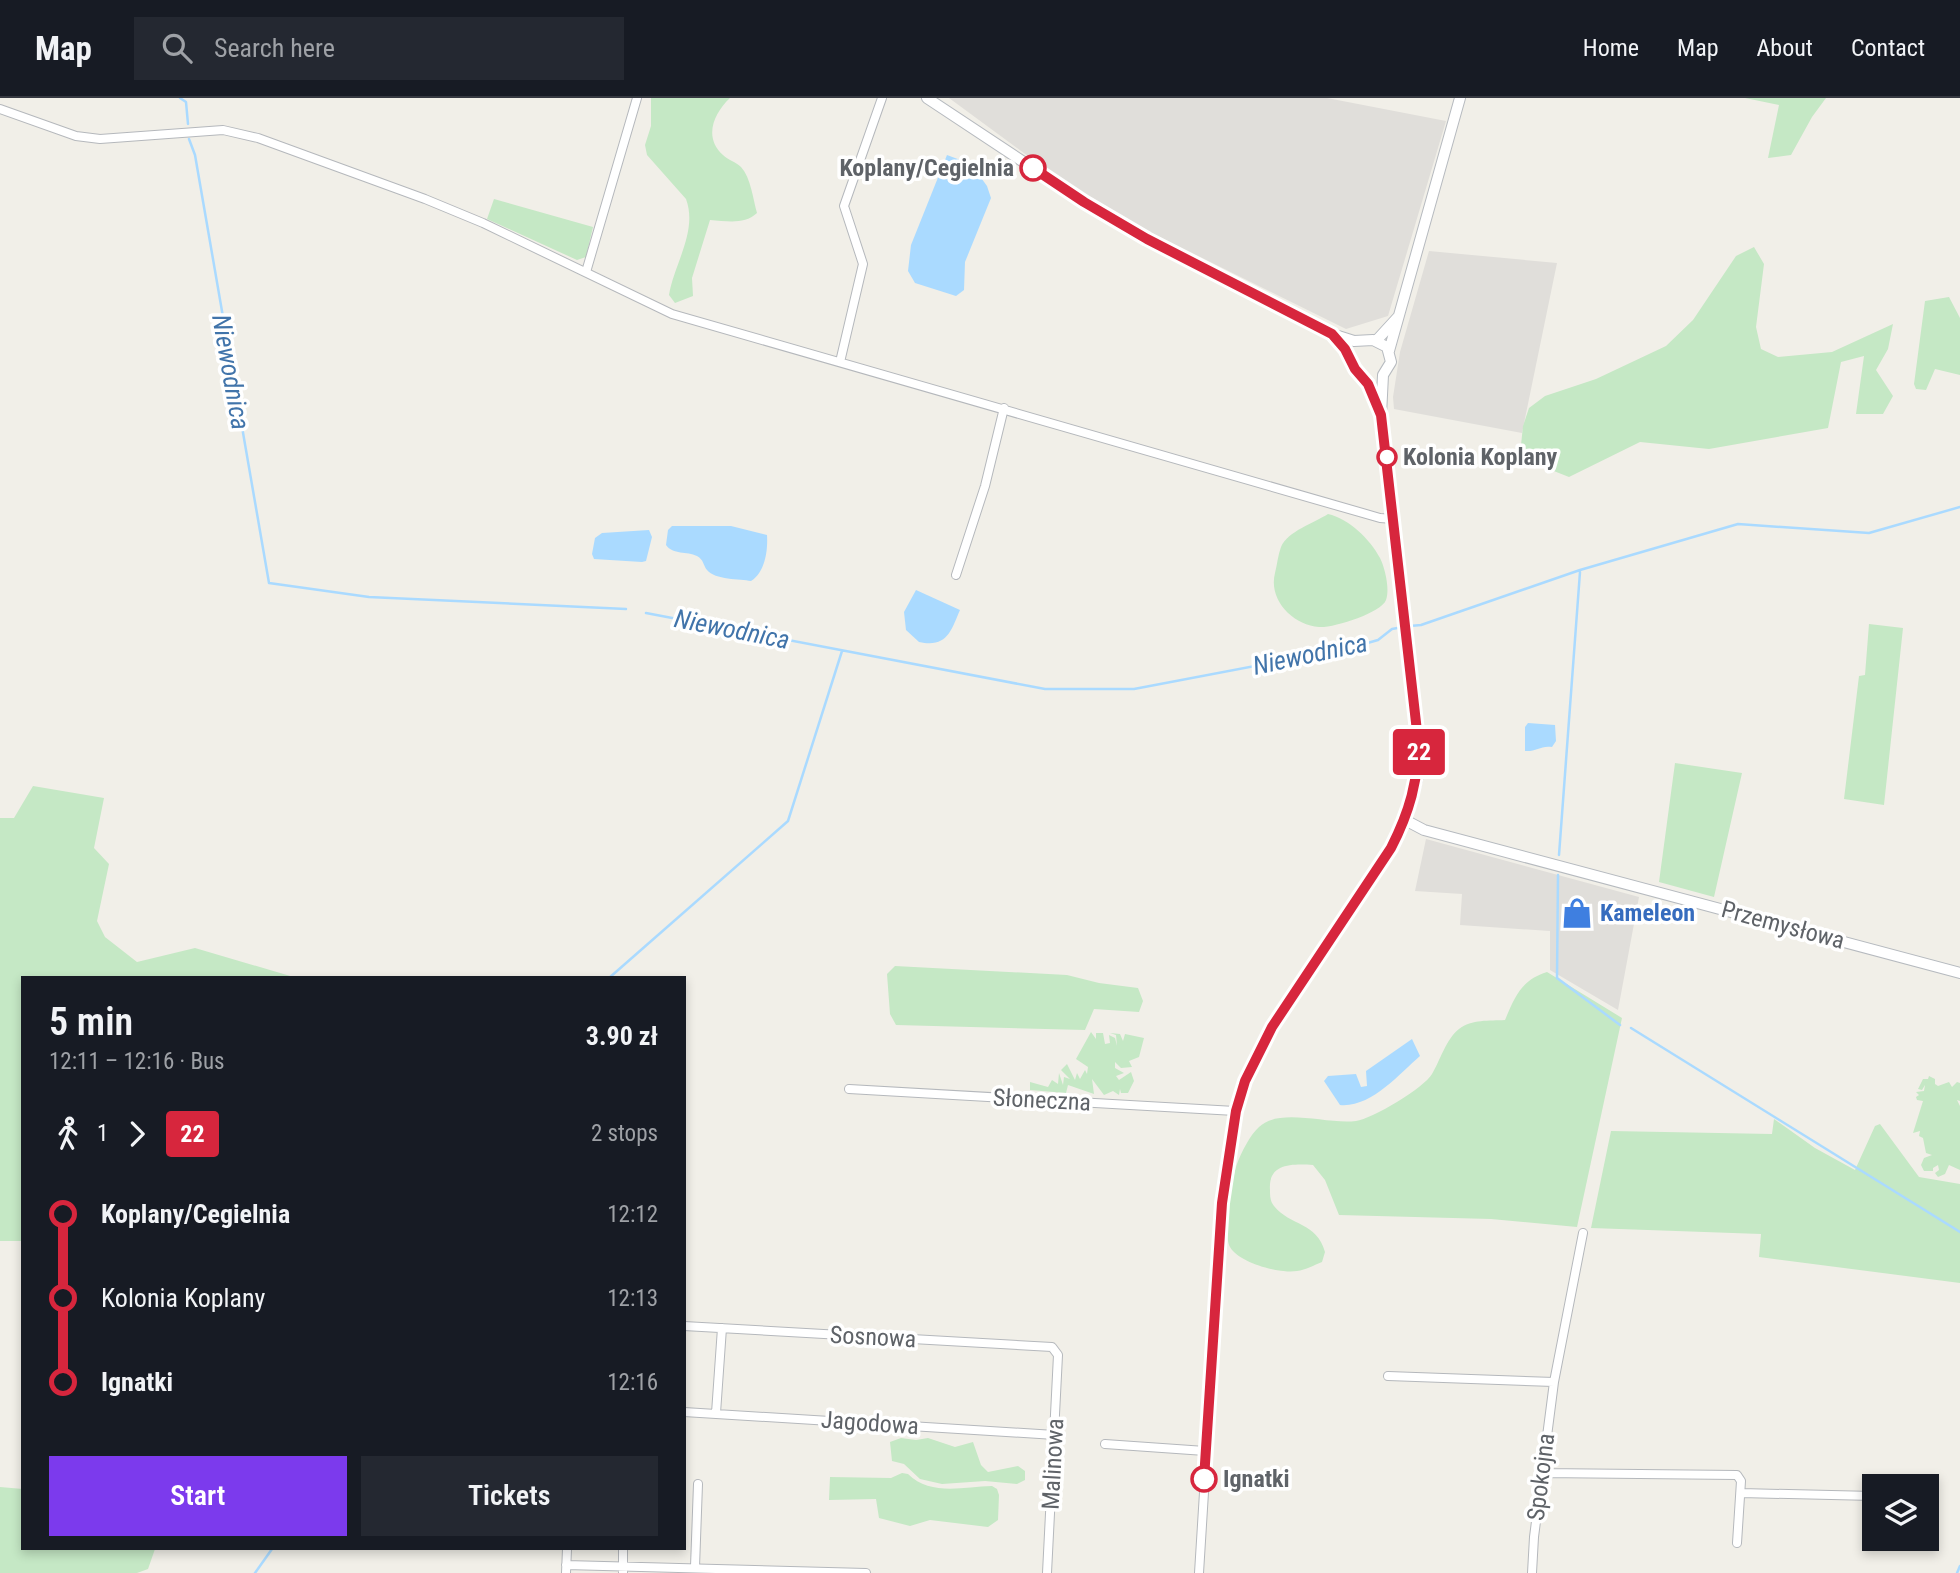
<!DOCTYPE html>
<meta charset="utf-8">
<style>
:root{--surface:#171b24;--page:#242831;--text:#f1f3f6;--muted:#9ea1a6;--line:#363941;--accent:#7c3aed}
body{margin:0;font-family:"Roboto Condensed",sans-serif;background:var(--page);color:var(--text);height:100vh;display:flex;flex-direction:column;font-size:26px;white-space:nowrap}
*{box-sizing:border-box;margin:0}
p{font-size:23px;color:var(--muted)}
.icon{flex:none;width:38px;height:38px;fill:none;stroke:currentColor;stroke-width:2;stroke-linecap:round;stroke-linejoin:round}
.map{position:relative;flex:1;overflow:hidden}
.panel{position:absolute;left:21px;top:878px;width:665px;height:574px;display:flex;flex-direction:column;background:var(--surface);border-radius:0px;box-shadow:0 4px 10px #0003}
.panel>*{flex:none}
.badge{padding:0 14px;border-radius:5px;font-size:24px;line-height:46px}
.tools{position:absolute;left:1862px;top:1376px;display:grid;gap:14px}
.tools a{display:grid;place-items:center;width:77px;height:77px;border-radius:0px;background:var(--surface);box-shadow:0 4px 10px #0003;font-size:35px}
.map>.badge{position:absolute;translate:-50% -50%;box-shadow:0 0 0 4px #fff}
.legs{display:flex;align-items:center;gap:10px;height:77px;padding:0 28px;font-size:23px}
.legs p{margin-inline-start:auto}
.summary{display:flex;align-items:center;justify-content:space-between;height:119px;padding:0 28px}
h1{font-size:38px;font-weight:600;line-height:52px}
.action{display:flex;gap:14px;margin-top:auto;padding:14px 28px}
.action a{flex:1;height:80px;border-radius:0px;background:var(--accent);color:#fff;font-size:28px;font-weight:600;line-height:80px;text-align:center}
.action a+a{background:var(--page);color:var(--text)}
ul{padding:0 28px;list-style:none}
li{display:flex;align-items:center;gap:24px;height:84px;font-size:26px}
li i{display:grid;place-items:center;width:10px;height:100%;margin:0 9px;background:currentColor}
li i::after{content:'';width:18px;height:18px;margin:-9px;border:5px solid;border-radius:50%;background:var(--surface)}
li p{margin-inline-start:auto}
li:first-child i{background:linear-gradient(#0000 50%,currentColor 0)}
li:last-child i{background:linear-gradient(currentColor 50%,#0000 0)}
header{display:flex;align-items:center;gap:42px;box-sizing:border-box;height:98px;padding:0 35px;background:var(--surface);border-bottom:2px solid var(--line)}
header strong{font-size:33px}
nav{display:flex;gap:38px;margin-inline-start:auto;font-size:24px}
.search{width:490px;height:63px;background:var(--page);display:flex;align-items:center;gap:18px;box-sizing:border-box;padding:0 24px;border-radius:0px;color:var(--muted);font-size:26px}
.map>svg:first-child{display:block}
.industrial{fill:#e0deda}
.green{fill:#c5e8c5}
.water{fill:#aadaff}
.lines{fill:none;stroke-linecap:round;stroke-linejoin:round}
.stream{stroke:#aadaff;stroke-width:2.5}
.street-casing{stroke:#b5b8bc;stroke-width:10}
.secondary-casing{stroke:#b6babf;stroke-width:12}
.street{stroke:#fff;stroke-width:8}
.secondary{stroke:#fff;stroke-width:10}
.line-1-casing{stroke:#fff;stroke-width:16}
.line-1{stroke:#d7263d;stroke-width:10}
.stop-1-dot{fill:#fff;stroke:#d7263d;stroke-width:3.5}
.labels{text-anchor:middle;stroke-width:7;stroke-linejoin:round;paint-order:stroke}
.stop-label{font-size:24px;font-weight:bold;fill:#5f6368;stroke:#fff;text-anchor:start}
.shop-label{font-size:24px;font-weight:bold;fill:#366cbe;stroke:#fff;text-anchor:start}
.street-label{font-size:24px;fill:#5f6368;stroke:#fff}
.water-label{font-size:26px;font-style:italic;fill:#4174aa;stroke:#fff}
</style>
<header>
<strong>Map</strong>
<div class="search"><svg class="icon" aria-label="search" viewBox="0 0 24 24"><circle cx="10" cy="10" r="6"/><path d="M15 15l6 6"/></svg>Search here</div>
<nav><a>Home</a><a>Map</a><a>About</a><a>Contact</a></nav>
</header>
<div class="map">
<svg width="1960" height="1475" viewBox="0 0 1960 1475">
<rect width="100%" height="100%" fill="#f1efe8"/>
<path class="industrial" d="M949,0H1327L1446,23L1388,218L1346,231L1093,106Z
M1429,153L1557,165L1522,335L1394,311L1393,299L1400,254Z
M1426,741L1639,799L1618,912L1550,872V833L1460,827L1462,796L1415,793Z"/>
<path class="green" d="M651,0H730C714,15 703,39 723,57C728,62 736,64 741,69C751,80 753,101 757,115C744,127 727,123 710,122L692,180L693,198L675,205L669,197C674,166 698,133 686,101L647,57L645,47L651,28Z
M1745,0H1826L1812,19L1791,57L1768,60L1779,7Z
M494,101L593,129L586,159L577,162L487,121Z
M1754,149L1764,166L1756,229L1761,251L1778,259L1832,254L1893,226L1888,251L1876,272L1893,298L1883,316H1856L1864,258L1841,264L1828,330L1709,351L1640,344L1569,379L1531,364L1521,347L1523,328L1529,310L1545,298L1596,281L1666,248L1693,222L1736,158Z
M1949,199L1960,220V277L1935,271L1926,292L1916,291L1914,286L1925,203Z
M1328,416C1349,421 1370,441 1380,460C1385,470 1390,491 1386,502C1381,515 1334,530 1319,529C1293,527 1268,502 1275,475C1277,467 1278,457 1281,449C1288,433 1314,425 1328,416Z
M1869,526L1903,530L1884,707L1844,701L1859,578L1865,577Z
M1675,665L1742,675L1714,799L1659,784Z
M33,688L104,700L94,750L109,766L97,823L105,839L137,864L195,850L297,880H23V1143H0V720H14Z
M895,868L1067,877L1099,885L1138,890L1143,903L1139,914L1094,911L1085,932L896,927L890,916L887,876Z
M1547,874L1622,920L1577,1129L1491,1121L1339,1117L1325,1082L1313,1067C1292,1066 1268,1065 1270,1092C1270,1098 1270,1103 1274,1108C1290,1128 1317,1124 1325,1154L1322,1164C1314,1167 1306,1172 1297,1173C1280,1176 1239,1165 1230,1149C1223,1138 1232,1079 1237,1066C1241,1055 1250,1037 1259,1029C1280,1009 1328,1027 1356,1023C1372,1021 1424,990 1432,976C1440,963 1446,941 1459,931C1472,921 1489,923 1505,922C1515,899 1521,882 1547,874Z
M1091,934L1096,941V935H1103L1105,946L1110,945L1109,937L1115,940L1117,948L1116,937L1110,935L1120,936L1123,943L1125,936L1144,940L1139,959L1129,963L1132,969L1121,970L1115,964V970L1124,975L1116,978L1119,982L1131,974L1134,983L1128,995H1121L1120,991L1119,997L1113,993L1104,997L1092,981L1094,996L1068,987L1066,995L1030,992V984L1048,989L1052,982L1058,986L1059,975L1063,987L1064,979L1070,981L1061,972L1067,966L1075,982L1077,975L1080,981L1085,972L1087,976L1088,969L1076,961Z
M1929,978L1935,981V986L1938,988L1949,984L1952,989L1957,984L1960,985V1003L1957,1002L1960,1008V1072L1949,1067L1945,1076L1938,1079L1935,1075L1939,1072L1938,1067L1933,1070V1073H1924L1921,1067L1924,1060L1932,1057L1926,1055L1923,1040L1919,1038L1920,1033L1913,1035L1923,1003L1917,1002L1916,999L1919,997L1916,994L1924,993L1925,987L1922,992L1918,991L1923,981H1928Z
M1774,1021L1815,1050L1855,1072L1875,1028L1880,1026L1919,1079L1960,1086V1185L1759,1159L1761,1136L1591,1130L1611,1033L1772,1036Z
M901,1340L916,1342L928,1340L955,1349L973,1344L981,1367L988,1374L1018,1368L1025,1373V1382L1017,1386L985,1383L942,1386L920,1381L904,1366L892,1363L890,1344Z
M902,1375L908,1376C930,1398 962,1389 992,1388L997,1391L999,1397L998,1422L988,1429L930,1422L910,1428L879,1420L876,1401L829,1402L830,1379L891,1380Z
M0,1389L23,1391V1451H155L148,1471L137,1475H0Z"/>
<path class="water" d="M947,57L971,66L987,88L991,100L965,164L964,192L956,198L915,185L908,173L911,147Z
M672,428H731L767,437C768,453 765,474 751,483C740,481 715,482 707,472C703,467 704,462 697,458C687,453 673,457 666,447L668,432Z
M649,432L652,439L646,463L642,464L594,461L592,456L595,440L602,435Z
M916,492L960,512C951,533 947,550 919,544L906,532L904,514Z
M1528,625L1555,627L1556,643L1552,649C1541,647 1536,654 1525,653V629Z
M1412,941L1420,958C1399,976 1371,1010 1340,1007L1324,983L1328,978L1356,976L1361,989L1367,988L1366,973Z"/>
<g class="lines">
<path class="stream" d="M180,0L186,4L188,26
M189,41L195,57L269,485L369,499L626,511
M646,515L1045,591H1134L1350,550L1378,542L1392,531L1403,529
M1410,528L1421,527L1580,472L1738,426L1869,435L1960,409
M1559,757L1580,474
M1558,777L1557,880L1620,927
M609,880L788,723L842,553
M1631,930L1960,1134
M255,1475L272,1451
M1957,1475L1960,1468"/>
<defs>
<path id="street" d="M0,11L76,38L100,41L223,32L258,40L425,101L483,125L672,216L1380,420L1393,421
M586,174L637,0
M840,264L863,166L844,108L882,0
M956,477L985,388L1004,310
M849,991L1235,1013
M684,1228L1052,1249L1058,1257L1047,1475
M1388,1278L1554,1284L1534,1439L1532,1475
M1554,1284L1583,1135
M684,1314L1055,1337
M716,1315L722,1230
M1105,1346L1205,1353
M1542,1375L1737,1377L1741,1383L1737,1445
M1741,1395L1874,1398
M1876,1440V1448H1906
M566,1467L866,1475
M695,1469L698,1386
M566,1475L567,1451
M623,1475V1451
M1199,1475L1222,1105L1235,1013L1245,983L1272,929L1391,750L1405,722"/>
<path id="secondary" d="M927,0L1084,104L1147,141L1332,236L1354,243L1373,242L1387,249L1391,264L1383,277L1381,317L1418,642V678L1405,722L1424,732L1960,875
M1332,236L1345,251L1355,270L1368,286L1379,311
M1376,243L1398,219
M1389,253L1460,0"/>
</defs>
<use href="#street" class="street-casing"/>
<use href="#secondary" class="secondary-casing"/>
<use href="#street" class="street"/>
<use href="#secondary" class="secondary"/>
</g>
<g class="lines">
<defs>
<path id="line-1" d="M1033,70L1084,104L1147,141L1332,236L1345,251L1355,271L1368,286L1381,317L1418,642C1419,682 1409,715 1391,750L1272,929L1245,983L1236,1013L1222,1105L1204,1381"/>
</defs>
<use href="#line-1" class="line-1-casing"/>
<use href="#line-1" class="line-1"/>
</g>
<defs>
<symbol id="shop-bare" viewBox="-9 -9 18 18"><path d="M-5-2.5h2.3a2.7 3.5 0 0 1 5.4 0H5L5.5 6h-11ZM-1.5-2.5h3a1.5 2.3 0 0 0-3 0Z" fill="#3f7fe0" stroke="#fff" stroke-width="2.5" paint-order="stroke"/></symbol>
</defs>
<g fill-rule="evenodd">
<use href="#shop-bare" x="1555" y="793" width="44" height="44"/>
</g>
<g class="stop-1-dot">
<circle cx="1033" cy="70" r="12"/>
<circle cx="1387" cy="359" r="9"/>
<circle cx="1204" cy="1381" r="12"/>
</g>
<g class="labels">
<g class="stop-label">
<text x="1014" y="78" text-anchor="end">Koplany/Cegielnia</text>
<text x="1403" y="367">Kolonia Koplany</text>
<text x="1223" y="1389">Ignatki</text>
</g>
<g class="shop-label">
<text x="1600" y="823">Kameleon</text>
</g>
<g class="street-label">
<text transform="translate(1783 827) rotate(15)" y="8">Przemysłowa</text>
<text transform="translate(1042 1002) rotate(3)" y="8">Słoneczna</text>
<text transform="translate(873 1239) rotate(3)" y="8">Sosnowa</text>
<text transform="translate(870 1325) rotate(4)" y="8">Jagodowa</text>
<text transform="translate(1053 1366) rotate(-87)" y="8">Malinowa</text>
<text transform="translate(1541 1379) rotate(-83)" y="8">Spokojna</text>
</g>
<g class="water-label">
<text transform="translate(231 274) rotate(80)" y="9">Niewodnica</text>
<text transform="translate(732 531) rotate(11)" y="9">Niewodnica</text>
<text transform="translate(1310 556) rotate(-12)" y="9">Niewodnica</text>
</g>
</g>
</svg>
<div class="tools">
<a><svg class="icon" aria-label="layers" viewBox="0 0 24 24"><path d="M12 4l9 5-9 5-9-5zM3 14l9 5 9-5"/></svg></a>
</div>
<b class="badge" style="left:1419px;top:654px;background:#d7263d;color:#fff">22</b>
<section class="panel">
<div class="summary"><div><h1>5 min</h1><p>12:11 – 12:16 · Bus</p></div><b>3.90 zł</b></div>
<div class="legs"><svg class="icon" aria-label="walk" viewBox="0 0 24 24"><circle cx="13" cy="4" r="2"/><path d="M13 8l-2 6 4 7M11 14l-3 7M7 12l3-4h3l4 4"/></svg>1<svg class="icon" aria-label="forward" viewBox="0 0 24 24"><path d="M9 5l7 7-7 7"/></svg><b class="badge" style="background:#d7263d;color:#fff">22</b><p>2 stops</p></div>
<ul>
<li><i style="color:#d7263d"></i><b>Koplany/Cegielnia</b><p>12:12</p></li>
<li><i style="color:#d7263d"></i><span>Kolonia Koplany</span><p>12:13</p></li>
<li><i style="color:#d7263d"></i><b>Ignatki</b><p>12:16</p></li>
</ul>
<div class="action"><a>Start</a><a>Tickets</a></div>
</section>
</div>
